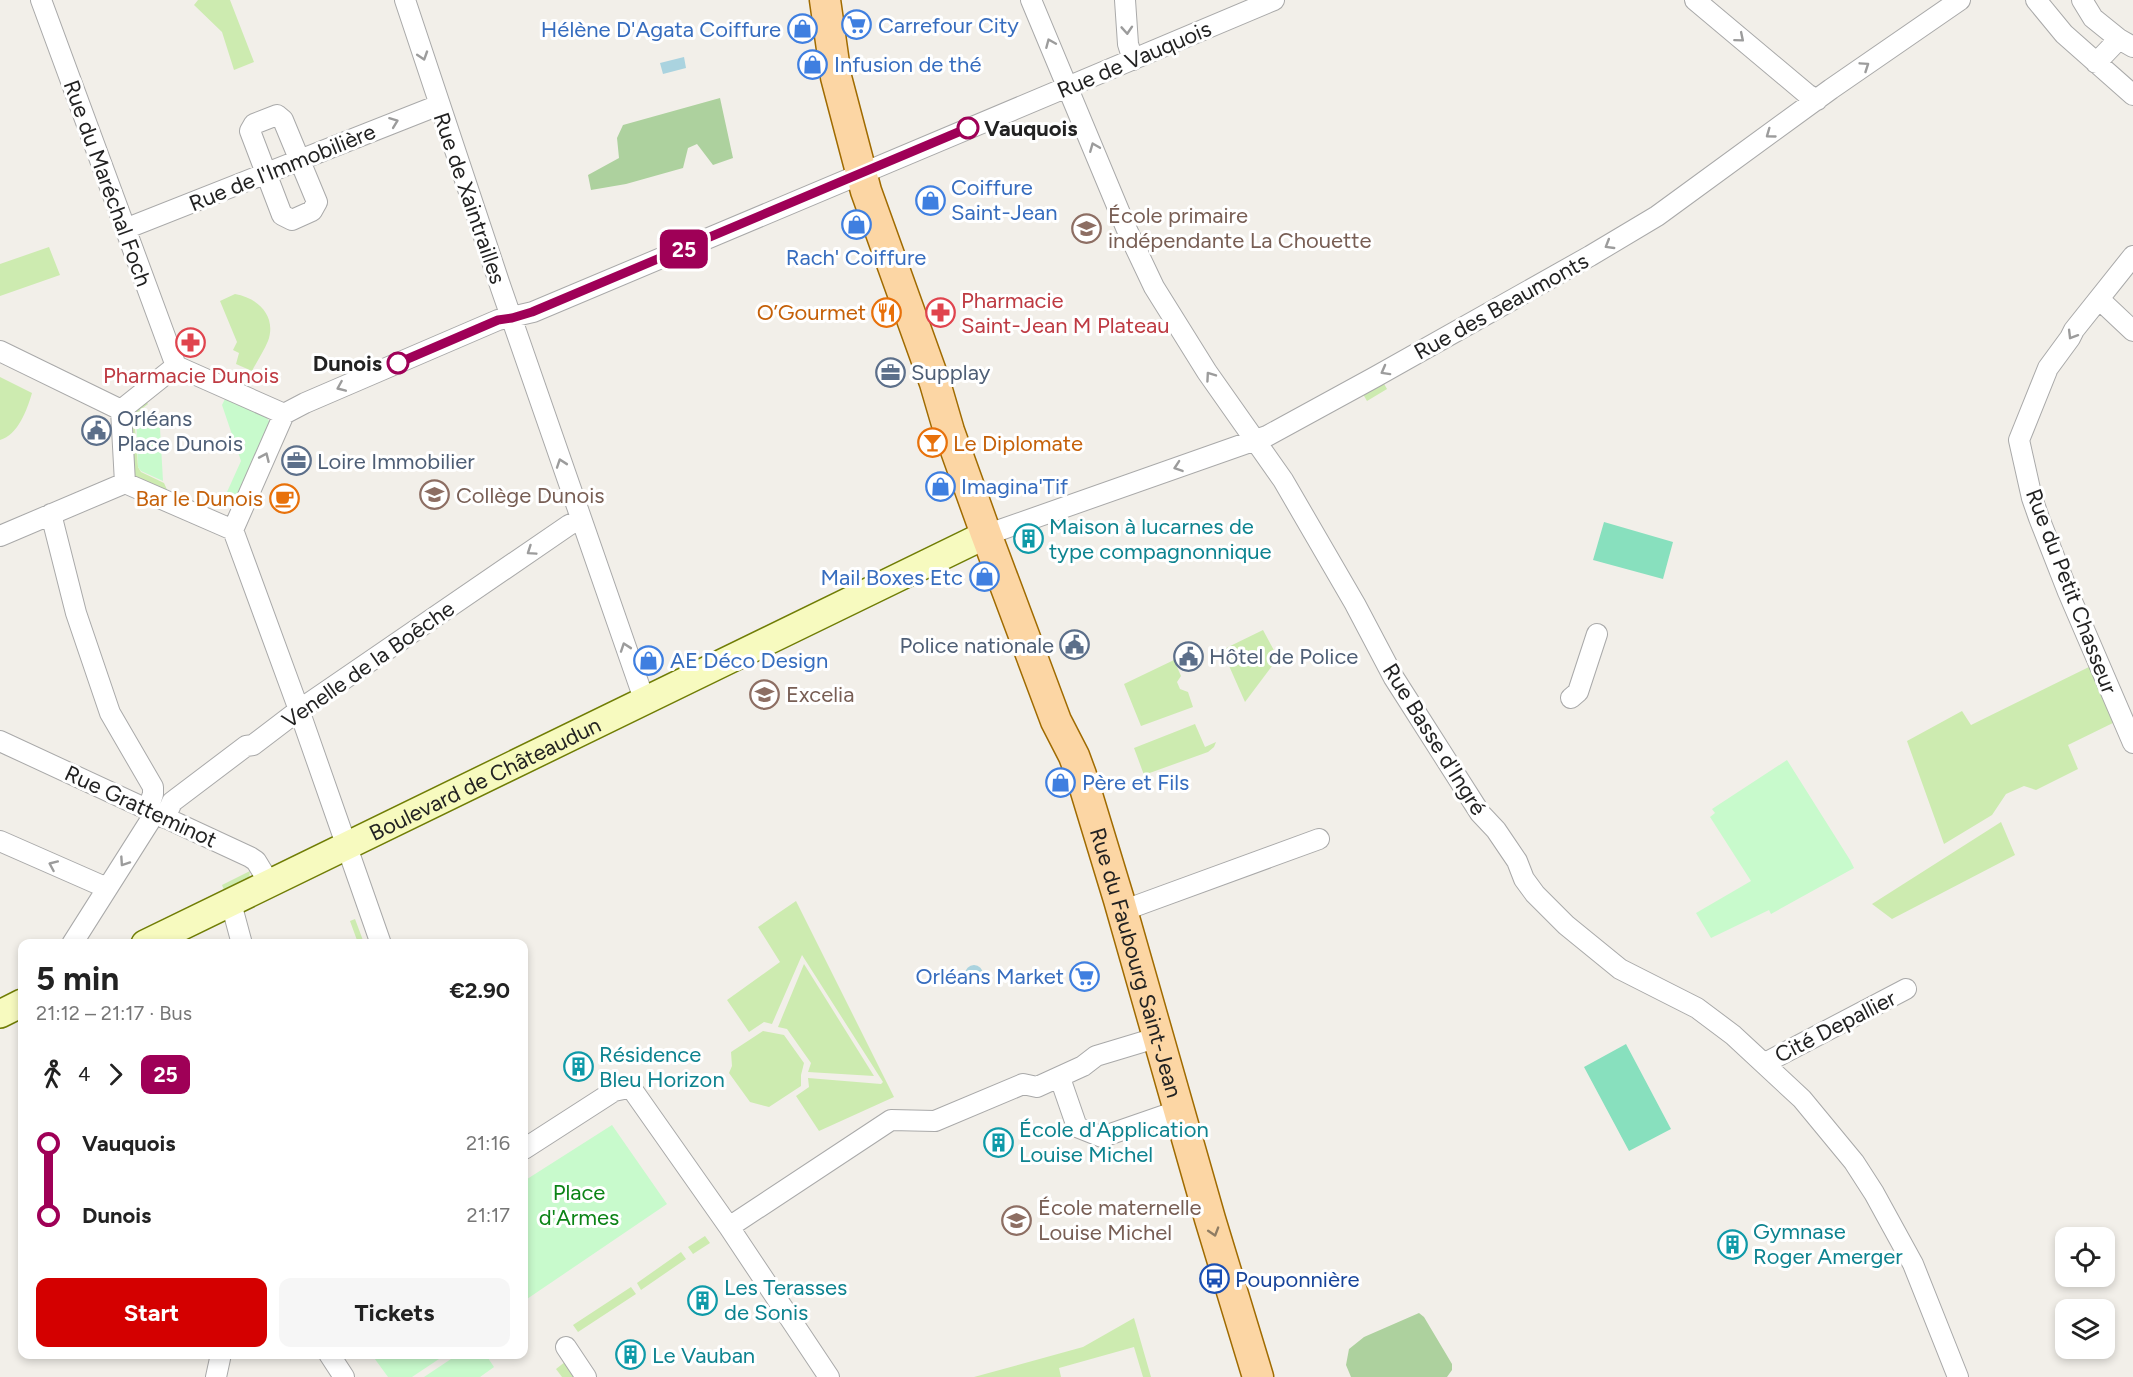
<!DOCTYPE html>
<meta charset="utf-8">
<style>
:root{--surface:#fff;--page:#f6f6f6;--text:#222;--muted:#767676;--accent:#d40000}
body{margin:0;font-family:Figtree,sans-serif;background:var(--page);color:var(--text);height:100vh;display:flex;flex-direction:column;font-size:22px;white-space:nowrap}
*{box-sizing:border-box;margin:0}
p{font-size:20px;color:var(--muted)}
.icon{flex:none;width:33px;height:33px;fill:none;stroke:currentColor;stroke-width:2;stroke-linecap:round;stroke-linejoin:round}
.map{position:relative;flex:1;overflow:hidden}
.details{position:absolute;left:18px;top:939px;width:510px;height:420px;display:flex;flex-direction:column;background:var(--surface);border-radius:12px;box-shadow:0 3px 9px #0003}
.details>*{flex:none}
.badge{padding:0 12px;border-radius:9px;font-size:21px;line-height:39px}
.fabs{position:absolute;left:2055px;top:1227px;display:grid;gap:12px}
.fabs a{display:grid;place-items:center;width:60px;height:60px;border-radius:12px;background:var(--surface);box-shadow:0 3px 9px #0003;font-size:30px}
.map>.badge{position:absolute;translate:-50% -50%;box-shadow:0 0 0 3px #fff}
.legs{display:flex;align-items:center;gap:9px;height:66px;padding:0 18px;font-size:20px}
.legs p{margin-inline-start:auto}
.head{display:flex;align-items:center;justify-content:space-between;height:102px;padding:0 18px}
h1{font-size:33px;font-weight:700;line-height:45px}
.primary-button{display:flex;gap:12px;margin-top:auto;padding:12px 18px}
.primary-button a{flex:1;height:69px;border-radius:12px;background:var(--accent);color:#fff;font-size:24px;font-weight:700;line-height:69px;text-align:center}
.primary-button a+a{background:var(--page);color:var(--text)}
ul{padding:0 18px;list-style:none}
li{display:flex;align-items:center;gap:21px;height:72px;font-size:22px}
li i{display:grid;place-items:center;width:9px;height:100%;margin:0 8px;background:currentColor}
li i::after{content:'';width:15px;height:15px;margin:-8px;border:4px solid;border-radius:50%;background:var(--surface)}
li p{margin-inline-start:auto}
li:first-child i{background:linear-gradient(#0000 50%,currentColor 0)}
li:last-child i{background:linear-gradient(currentColor 50%,#0000 0)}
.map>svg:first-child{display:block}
.grass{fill:#cdebb0}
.forest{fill:#add19e}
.park{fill:#c8facc}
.pitch{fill:#88e0be}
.water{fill:#aad3df}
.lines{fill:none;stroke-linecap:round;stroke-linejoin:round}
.street-casing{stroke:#a9a9a9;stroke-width:22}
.secondary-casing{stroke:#707d05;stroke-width:30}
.primary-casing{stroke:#a06b00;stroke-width:33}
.street{stroke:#fff;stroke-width:20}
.secondary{stroke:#f7fabf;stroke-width:27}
.primary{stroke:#fcd6a4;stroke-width:30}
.oneway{stroke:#9c9c9c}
.oneway2{stroke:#8f7c63}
.line-1-casing{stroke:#fff;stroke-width:14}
.line-1{stroke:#9f0057;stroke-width:9}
.stop-1-dot{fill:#fff;stroke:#9f0057;stroke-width:3}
.labels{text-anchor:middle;stroke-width:6;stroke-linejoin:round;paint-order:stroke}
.shop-label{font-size:22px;fill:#366cbe;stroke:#fff;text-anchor:start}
.street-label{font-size:22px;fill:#222;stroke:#fff}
.stop-label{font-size:22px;font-weight:bold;fill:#222;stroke:#fff;text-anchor:start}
.education-label{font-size:22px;fill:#785e54;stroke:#fff;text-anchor:start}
.health-label{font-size:22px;fill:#be3a42;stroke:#fff;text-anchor:start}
.food-label{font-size:22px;fill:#c56008;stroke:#fff;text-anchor:end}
.service-label{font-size:22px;fill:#4e5e75;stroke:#fff;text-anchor:start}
.culture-label{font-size:22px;fill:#0d838f;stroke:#fff;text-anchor:start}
.park-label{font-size:22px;fill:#0c8416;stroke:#fff}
.transit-label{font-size:22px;fill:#164399;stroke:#fff;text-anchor:start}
</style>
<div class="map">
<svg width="2133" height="1377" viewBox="0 0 2133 1377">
<rect width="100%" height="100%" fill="#f2efe9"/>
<path class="grass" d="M198,0H230L254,62L234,70L222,32L194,5Z
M49,247L60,275L0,296V264Z
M235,294C258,298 277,316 268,341C264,351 257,361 252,371L236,364L239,353L233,350L237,342L220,301Z
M0,377L32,393C27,410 18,435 0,440Z
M1383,382L1387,389L1367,401L1363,394Z
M145,400L148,404L134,415L138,467L141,472L164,483L169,494L133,476L130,414Z
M1263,630L1278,658L1245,702L1222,650Z
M1174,660L1181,676L1177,682L1180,689L1188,692L1193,707L1141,726L1124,684Z
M2093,665L2117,721L2068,745L2078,769L2036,790L2024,786L2006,794L1992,815L1944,844L1907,741L1962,711L1971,725Z
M1195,724L1205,747L1216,742L1214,747L1208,752L1144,775L1134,748Z
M2001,822L2015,855L1892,919L1872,904Z
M250,871L249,880L226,895L222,885Z
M796,901L894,1097L819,1131L796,1096L809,1087L808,1078L881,1084L883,1082L802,955L772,1024L764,1022L749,1032L727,1000L780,962L758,927Z
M355,919L364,943H358L350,921Z
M804,964L874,1076L808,1072L811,1063L787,1029L778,1027Z
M763,1031L784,1035L804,1063L801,1075V1086L769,1107L750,1102L729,1073L732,1066L731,1052Z
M705,1236L710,1243L693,1254L688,1247Z
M681,1252L686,1259L641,1290L637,1283Z
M631,1287L636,1294L578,1332L573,1325Z
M1134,1318L1151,1377H1143L1134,1347L1059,1368L1061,1377H974L1083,1347Z
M570,1358L584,1377H562L556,1369Z"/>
<path class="forest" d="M720,98L733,158L713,165L697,144L688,148L683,168L626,184L591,190L588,175L619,158L617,138L623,125Z
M1419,1313L1424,1317L1452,1364V1370L1447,1377H1351L1346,1365L1349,1349L1364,1337Z"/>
<path class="park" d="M226,397L265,415L271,424L235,509L227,492L241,461L222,405Z
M139,412L143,414V422L160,428L163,481L141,471L138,467L136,415Z
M1787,760L1850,860L1854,868L1771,914L1769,910L1711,938L1696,913L1751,881L1710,817L1715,813L1712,809Z
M612,1125L667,1204L524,1301V1181Z
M372,1355H445L412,1377H388Z
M457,1355H486L494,1367L480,1377H424Z"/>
<path class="pitch" d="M1604,522L1673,542L1663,579L1593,560Z
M1626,1044L1671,1129L1629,1151L1584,1067Z"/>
<path class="water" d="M684,57L686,68L663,74L660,63Z
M965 974a9 9 0 1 1 18 0a9 9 0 1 1-18 0Z"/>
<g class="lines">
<defs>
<path id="street" d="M41,0L176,366
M405,0L501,288L645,702
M1031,0L1127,230L1154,287L1207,372L1283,480L1355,604L1394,678L1480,813L1496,830L1517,861L1524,879L1535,894L1566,925L1620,969L1697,1008L1733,1035L1802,1099L1854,1162L1874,1193L1913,1264L1958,1377
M1125,0L1128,44L1133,60
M1695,0L1807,94L1817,100
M2036,0L2064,34L2133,95
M2082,0L2093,18L2119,39
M2096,63L2119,39L2133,47
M277,115L283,120L317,202L312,211L292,220L282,215L250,131L254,124Z
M125,229L439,105
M2133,256L2074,330L2070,338L2048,368L2019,440L2032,498L2039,518L2068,592L2133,743
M2099,299L2133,331
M0,351L121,410
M176,366L284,414
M121,410L125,483
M121,410L176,366
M284,414L305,403L498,320L533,312L1274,0
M125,483L233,530
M51,514L76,613L110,713L153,787V794L148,809
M233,530L299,710L381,944
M233,530L284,414
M1000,530L1267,436L1375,377L1590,256L1657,216L1831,89L1960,0
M0,536L125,483
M1571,698L1578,692L1597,634
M0,741L250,857L256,861L270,884
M165,818L172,802L246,746L253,745L299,710L569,525L580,520
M0,841L107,888
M231,903L242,944
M1122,911L1319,839
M72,944L155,813
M1765,1063L1906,989
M1060,1078L1077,1127L1102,1137L1180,1110
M524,1149L614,1091L628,1088L634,1092L729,1227L829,1377
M729,1227L891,1120L935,1121L1023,1084L1037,1087L1083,1066L1096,1056L1159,1037
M566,1347L586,1377
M329,1354L344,1377
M216,1377L221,1354"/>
<g id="secondary">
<path id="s1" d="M145,944L977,539"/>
<path d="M0,1014L22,1003"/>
</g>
<g id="primary">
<path id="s2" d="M825,0L836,77L866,191L935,383L949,431L986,534L1056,721L1074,756L1081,775L1119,900L1210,1219L1258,1377"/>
</g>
</defs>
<use href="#street" class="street-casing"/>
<use href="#secondary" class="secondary-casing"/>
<use href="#primary" class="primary-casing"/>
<use href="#street" class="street"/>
<use href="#secondary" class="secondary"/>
<use href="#primary" class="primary"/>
</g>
<defs><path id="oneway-chevron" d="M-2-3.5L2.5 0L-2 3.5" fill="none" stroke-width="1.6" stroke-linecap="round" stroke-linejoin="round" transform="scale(1.5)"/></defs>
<g class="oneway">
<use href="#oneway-chevron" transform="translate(1127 30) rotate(86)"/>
<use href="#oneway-chevron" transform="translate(1740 38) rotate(40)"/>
<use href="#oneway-chevron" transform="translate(1050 43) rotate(-113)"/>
<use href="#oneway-chevron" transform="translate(423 56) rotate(72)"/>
<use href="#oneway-chevron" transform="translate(1865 66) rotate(-34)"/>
<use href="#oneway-chevron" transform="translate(394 122) rotate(-21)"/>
<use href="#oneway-chevron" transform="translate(1770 134) rotate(144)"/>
<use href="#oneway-chevron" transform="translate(1094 147) rotate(-112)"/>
<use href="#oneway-chevron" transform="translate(1609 245) rotate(149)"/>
<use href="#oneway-chevron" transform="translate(2072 335) rotate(121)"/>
<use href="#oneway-chevron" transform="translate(1385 371) rotate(151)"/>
<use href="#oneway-chevron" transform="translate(1210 376) rotate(-125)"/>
<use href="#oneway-chevron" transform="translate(341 387) rotate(157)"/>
<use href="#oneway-chevron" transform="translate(265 457) rotate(-66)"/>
<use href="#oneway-chevron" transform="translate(561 463) rotate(-109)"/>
<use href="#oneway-chevron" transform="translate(1178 467) rotate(161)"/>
<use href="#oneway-chevron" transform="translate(531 551) rotate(146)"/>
<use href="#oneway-chevron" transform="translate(625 647) rotate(-109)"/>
<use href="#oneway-chevron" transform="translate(124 862) rotate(124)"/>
<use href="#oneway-chevron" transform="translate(53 865) rotate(-156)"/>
</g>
<use class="oneway2" href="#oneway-chevron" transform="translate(1214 1232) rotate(73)"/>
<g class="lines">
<defs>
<path id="line-1" d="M398,363L498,320L512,318L532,312L968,128"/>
</defs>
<use href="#line-1" class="line-1-casing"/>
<use href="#line-1" class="line-1"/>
</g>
<defs>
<symbol id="supermarket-ring" viewBox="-11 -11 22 22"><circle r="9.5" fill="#fff" stroke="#3f7fe0" stroke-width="1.5"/><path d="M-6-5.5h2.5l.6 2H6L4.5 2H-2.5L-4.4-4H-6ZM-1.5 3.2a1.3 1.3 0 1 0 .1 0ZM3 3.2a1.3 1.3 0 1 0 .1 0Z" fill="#3f7fe0"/></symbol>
<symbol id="shop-ring" viewBox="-11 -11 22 22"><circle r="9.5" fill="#fff" stroke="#3f7fe0" stroke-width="1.5"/><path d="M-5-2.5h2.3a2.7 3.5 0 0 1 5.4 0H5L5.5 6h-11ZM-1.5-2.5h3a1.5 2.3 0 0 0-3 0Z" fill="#3f7fe0"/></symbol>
<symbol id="school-ring" viewBox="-11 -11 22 22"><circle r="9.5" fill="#fff" stroke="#8d6e63" stroke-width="1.5"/><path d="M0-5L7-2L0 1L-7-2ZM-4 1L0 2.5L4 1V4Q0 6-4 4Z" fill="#8d6e63"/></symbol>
<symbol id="restaurant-ring" viewBox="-11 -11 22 22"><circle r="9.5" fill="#fff" stroke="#e8710a" stroke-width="1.5"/><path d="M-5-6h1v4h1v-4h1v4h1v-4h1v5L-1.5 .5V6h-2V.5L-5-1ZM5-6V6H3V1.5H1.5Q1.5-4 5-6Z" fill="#e8710a"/></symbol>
<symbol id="pharmacy-ring" viewBox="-11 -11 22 22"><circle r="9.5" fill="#fff" stroke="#e0444e" stroke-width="1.5"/><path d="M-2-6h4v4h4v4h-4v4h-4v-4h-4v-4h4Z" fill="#e0444e"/></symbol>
<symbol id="office-ring" viewBox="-11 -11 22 22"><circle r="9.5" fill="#fff" stroke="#5c6f8a" stroke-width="1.5"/><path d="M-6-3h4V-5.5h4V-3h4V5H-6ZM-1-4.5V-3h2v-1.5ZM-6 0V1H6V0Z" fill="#5c6f8a"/></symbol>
<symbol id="civic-ring" viewBox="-11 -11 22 22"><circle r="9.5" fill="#fff" stroke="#5c6f8a" stroke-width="1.5"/><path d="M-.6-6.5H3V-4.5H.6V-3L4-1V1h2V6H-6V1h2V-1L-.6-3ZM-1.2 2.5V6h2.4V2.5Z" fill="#5c6f8a"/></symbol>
<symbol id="bar-ring" viewBox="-11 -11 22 22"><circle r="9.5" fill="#fff" stroke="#e8710a" stroke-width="1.5"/><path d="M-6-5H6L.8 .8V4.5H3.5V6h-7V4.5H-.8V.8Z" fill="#e8710a"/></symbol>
<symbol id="cafe-ring" viewBox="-11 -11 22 22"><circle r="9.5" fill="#fff" stroke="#e8710a" stroke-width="1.5"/><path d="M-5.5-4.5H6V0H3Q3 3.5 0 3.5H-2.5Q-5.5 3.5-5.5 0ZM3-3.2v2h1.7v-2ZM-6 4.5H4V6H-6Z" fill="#e8710a"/></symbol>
<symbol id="building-ring" viewBox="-11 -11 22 22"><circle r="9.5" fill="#fff" stroke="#0f9aa8" stroke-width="1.5"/><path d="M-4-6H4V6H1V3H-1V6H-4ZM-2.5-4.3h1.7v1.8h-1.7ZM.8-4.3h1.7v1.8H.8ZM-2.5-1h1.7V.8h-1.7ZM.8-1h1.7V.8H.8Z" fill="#0f9aa8"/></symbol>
<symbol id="university-ring" viewBox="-11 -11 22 22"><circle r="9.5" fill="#fff" stroke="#8d6e63" stroke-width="1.5"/><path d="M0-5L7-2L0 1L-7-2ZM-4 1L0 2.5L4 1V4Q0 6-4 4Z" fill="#8d6e63"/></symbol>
<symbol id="bus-ring" viewBox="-11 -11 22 22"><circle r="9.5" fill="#fff" stroke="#1a4fb4" stroke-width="1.5"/><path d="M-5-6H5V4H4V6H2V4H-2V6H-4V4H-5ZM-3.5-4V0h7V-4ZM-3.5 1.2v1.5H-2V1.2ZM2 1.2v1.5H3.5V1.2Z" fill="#1a4fb4"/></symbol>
</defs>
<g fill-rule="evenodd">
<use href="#supermarket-ring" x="840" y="8" width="33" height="33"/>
<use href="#shop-ring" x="786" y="12" width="33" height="33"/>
<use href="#shop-ring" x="796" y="48" width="33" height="33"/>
<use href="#shop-ring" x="914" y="184" width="33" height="33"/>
<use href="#shop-ring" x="840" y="208" width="33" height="33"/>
<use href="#school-ring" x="1070" y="212" width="33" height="33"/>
<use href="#restaurant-ring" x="870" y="296" width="33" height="33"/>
<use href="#pharmacy-ring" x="924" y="296" width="33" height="33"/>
<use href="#pharmacy-ring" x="174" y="326" width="33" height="33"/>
<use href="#office-ring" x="874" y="356" width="33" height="33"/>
<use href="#civic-ring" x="80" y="414" width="33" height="33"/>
<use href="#bar-ring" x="916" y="426" width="33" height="33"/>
<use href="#office-ring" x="280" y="444" width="33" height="33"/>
<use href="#shop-ring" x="924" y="470" width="33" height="33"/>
<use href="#school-ring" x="418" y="478" width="33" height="33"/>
<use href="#cafe-ring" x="268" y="482" width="33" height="33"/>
<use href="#building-ring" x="1012" y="522" width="33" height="33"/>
<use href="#shop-ring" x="968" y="560" width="33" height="33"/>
<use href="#civic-ring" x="1058" y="628" width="33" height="33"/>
<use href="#civic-ring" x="1172" y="640" width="33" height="33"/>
<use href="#shop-ring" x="632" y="644" width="33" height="33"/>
<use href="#university-ring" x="748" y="678" width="33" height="33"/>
<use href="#shop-ring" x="1044" y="766" width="33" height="33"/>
<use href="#supermarket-ring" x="1068" y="960" width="33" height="33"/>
<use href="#building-ring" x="562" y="1050" width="33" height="33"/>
<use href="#building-ring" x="982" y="1126" width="33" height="33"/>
<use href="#school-ring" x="1000" y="1204" width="33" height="33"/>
<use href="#building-ring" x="1716" y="1228" width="33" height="33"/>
<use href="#bus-ring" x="1198" y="1262" width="33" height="33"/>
<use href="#building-ring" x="686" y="1284" width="33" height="33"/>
<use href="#building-ring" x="614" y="1338" width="33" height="33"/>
</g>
<g class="stop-1-dot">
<circle cx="968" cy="128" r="10"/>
<circle cx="398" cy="363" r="10"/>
</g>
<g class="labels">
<g class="shop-label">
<text x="878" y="33">Carrefour City</text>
<text x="781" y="37" text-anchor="end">Hélène D'Agata Coiffure</text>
<text x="834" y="72">Infusion de thé</text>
<text x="951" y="195">Coiffure<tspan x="951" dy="25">Saint-Jean</tspan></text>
<text x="856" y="265" text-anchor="middle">Rach' Coiffure</text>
<text x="961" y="494">Imagina'Tif</text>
<text x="963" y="585" text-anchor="end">Mail Boxes Etc</text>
<text x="670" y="668">AE Déco Design</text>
<text x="1082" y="790">Père et Fils</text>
<text x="1064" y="984" text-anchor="end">Orléans Market</text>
</g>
<g class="street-label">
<text transform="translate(1134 59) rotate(-23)" y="8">Rue de Vauquois</text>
<text transform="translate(282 167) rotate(-22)" y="8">Rue de l'Immobilière</text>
<text transform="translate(108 183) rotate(70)" y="8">Rue du Maréchal Foch</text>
<text transform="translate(470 198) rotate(71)" y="8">Rue de Xaintrailles</text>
<text transform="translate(1501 306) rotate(-29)" y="8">Rue des Beaumonts</text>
<text transform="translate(2072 591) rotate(69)" y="8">Rue du Petit Chasseur</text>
<text transform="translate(368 664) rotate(-35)" y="8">Venelle de la Boêche</text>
<text transform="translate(1435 739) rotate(58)" y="8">Rue Basse d'Ingré</text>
<text dy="8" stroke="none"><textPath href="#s1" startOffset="378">Boulevard de Châteaudun</textPath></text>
<text transform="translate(141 806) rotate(25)" y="8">Rue Gratteminot</text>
<text dy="8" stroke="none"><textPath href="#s2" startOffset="1014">Rue du Faubourg Saint-Jean</textPath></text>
<text transform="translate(1835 1026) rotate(-27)" y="8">Cité Depallier</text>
</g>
<g class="stop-label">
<text x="984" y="136">Vauquois</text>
<text x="382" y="371" text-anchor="end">Dunois</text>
</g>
<g class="education-label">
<text x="1108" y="223">École primaire<tspan x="1108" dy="25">indépendante La Chouette</tspan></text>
<text x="456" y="503">Collège Dunois</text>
<text x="786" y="702">Excelia</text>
<text x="1038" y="1215">École maternelle<tspan x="1038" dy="25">Louise Michel</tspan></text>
</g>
<g class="health-label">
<text x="961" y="308">Pharmacie<tspan x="961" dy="25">Saint-Jean M Plateau</tspan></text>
<text x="191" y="383" text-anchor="middle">Pharmacie Dunois</text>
</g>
<g class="food-label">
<text x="866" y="320">O’Gourmet</text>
<text x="953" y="451" text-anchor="start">Le Diplomate</text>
<text x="263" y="506">Bar le Dunois</text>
</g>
<g class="service-label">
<text x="911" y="380">Supplay</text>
<text x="117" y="426">Orléans<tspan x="117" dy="25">Place Dunois</tspan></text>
<text x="317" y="469">Loire Immobilier</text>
<text x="1054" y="653" text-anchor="end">Police nationale</text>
<text x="1209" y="664">Hôtel de Police</text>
</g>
<g class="culture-label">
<text x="1049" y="534">Maison à lucarnes de<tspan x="1049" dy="25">type compagnonnique</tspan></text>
<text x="599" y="1062">Résidence<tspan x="599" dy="25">Bleu Horizon</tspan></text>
<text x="1019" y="1137">École d'Application<tspan x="1019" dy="25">Louise Michel</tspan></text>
<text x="1753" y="1239">Gymnase<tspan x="1753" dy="25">Roger Amerger</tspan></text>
<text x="724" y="1295">Les Terasses<tspan x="724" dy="25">de Sonis</tspan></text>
<text x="652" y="1363">Le Vauban</text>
</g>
<g class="park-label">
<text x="579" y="1200">Place<tspan x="579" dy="25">d'Armes</tspan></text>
</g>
<g class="transit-label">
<text x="1235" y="1287">Pouponnière</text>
</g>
</g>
</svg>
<div class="fabs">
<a><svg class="icon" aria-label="locate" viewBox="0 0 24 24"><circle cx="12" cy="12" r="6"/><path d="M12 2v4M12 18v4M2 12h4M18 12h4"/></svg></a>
<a><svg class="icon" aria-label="layers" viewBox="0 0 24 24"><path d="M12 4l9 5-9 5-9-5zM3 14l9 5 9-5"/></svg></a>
</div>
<b class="badge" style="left:684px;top:249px;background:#9f0057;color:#fff">25</b>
<section class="details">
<div class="head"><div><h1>5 min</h1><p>21:12 – 21:17 · Bus</p></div><b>€2.90</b></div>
<div class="legs"><svg class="icon" aria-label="walk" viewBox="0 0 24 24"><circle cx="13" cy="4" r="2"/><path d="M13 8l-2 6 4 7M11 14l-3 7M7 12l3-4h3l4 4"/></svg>4<svg class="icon" aria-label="forward" viewBox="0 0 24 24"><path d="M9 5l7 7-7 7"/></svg><b class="badge" style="background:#9f0057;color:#fff">25</b></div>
<ul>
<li><i style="color:#9f0057"></i><b>Vauquois</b><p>21:16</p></li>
<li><i style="color:#9f0057"></i><b>Dunois</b><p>21:17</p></li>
</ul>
<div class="primary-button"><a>Start</a><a>Tickets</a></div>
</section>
</div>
